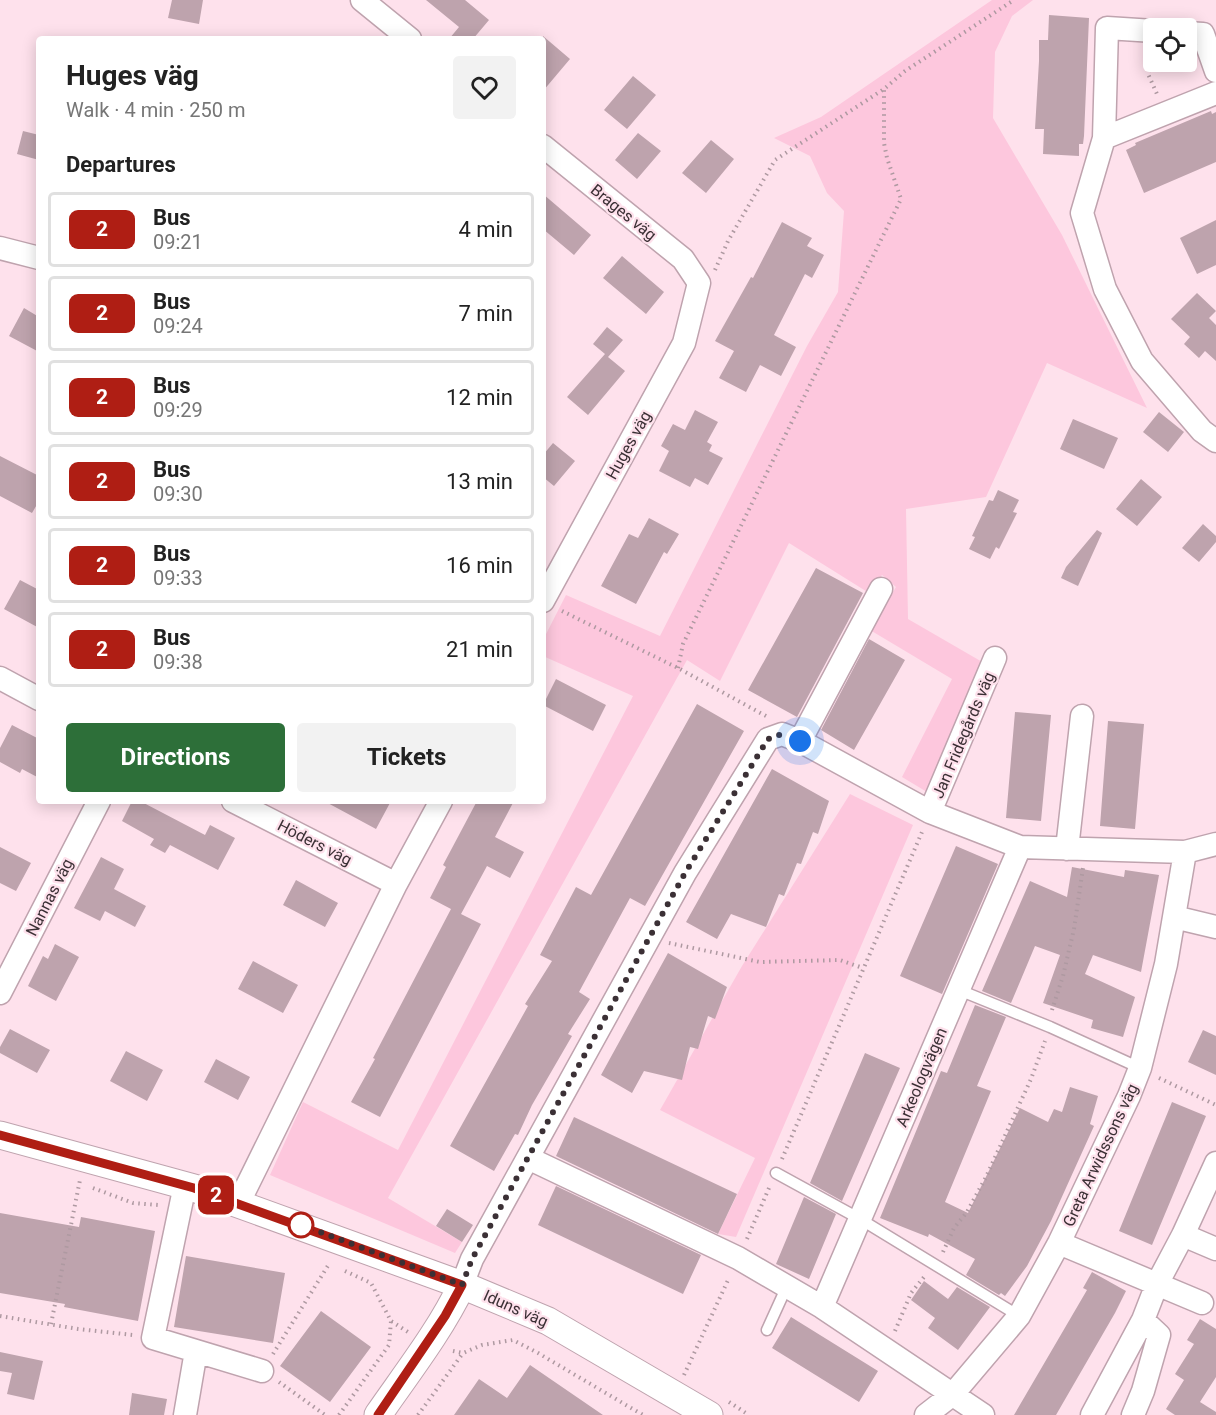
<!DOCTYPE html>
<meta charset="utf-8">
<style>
:root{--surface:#fff;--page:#f2f2f2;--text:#222;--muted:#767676;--line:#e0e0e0;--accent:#2d6f39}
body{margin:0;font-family:Roboto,sans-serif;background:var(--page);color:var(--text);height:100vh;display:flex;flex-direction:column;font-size:22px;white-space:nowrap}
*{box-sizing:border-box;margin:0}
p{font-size:20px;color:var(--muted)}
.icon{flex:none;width:33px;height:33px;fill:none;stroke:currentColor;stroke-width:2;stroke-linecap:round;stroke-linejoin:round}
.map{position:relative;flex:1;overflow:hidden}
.sheet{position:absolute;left:36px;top:36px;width:510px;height:768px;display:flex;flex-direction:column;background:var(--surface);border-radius:6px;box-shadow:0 3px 15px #0003}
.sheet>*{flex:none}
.badge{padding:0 12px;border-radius:9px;font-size:21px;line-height:39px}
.tools{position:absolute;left:1143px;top:18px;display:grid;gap:12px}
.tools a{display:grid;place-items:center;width:54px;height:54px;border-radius:6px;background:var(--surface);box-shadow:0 3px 15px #0003;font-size:30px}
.you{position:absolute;width:30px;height:30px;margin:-15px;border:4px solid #fff;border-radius:50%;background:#1a73e8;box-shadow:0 0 0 9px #1a73e833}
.map>.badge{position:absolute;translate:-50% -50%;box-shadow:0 0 0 3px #fff}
h2{padding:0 30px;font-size:22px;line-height:54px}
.round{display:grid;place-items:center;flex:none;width:63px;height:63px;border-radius:6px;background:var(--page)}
.summary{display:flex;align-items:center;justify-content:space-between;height:102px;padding:0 30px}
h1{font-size:28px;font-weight:700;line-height:45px}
.cta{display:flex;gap:12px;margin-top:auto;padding:12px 30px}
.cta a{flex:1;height:69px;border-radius:6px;background:var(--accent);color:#fff;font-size:24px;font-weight:700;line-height:69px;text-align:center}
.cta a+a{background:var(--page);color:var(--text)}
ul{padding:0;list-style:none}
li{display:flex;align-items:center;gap:18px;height:75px;margin:0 12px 9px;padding:0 18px;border:3px solid var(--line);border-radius:6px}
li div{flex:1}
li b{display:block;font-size:22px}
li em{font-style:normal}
li .badge{min-width:66px;font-weight:700;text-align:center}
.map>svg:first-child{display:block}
.green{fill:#fdc7dd}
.building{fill:#bea3ad}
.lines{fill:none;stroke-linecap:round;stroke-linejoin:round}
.service-casing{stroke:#bfa3ae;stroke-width:13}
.minor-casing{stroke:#bfa3ae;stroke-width:25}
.tertiary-casing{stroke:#bfa3ae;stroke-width:29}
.path{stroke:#ae99a1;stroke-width:4;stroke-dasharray:1.5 4.5;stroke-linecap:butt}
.service{stroke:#fff;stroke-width:10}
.minor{stroke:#fff;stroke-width:22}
.tertiary{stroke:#fff;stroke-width:27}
.line-casing{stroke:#fff;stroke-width:14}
.line{stroke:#af1e14;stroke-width:9}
.walk{stroke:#3b3035;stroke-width:6;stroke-dasharray:0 10.8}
.stop-dot{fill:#fff;stroke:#af1e14;stroke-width:3}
.labels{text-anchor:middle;stroke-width:4.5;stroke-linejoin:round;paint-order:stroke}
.street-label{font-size:16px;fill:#3b3035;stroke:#fee1ec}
</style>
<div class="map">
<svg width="1216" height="1415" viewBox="0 0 1216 1415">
<rect width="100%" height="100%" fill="#fee1ec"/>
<path class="green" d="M992,0H1033L1012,16L995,52L993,118L1062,235L1147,408L1047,363L986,497L906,509L908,619L984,663L927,792L902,777L952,679L870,630L896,587L882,575L869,593L789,543L720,681L687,660L388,1198L462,1242L455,1253L270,1175L303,1102L398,1150L633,696L543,656V640L566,595L660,636L807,346L838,292L844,211L827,193L810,156L774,138L821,117Z
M850,794L913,825L736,1237L718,1234L755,1158L660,1110L742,966Z"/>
<path class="building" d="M172,0H203L199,24L168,18Z
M426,0H465L489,20L473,39H449L459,27Z
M1049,15L1089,18L1084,136L1083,144H1079V156L1043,154L1044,129H1035L1039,61V40H1048Z
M543,36L570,59L543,91Z
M633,76L656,95L627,129L604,110Z
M1211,111L1212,114L1216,112V162L1144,193L1126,150L1136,145L1135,143Z
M23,131L39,135V160L17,154Z
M638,133L661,151L637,179L615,160Z
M711,140L734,159L706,193L682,173Z
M543,194L591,235L574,255L543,229Z
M1216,220V265L1197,274L1180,238Z
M782,222L812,238L807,246L824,255L812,278L805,274L774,335L796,347L781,376L760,365L746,392L719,378L734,351L715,341L751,277L753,278Z
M622,256L664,292L646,314L603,278Z
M1197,293L1216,311L1209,318L1216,325V361L1205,351L1199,358L1184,344L1190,337L1171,319Z
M24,308L39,317V352L9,336Z
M607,327L623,340L608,357L625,371L588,415L567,397L605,354L593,344Z
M695,410L718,422L707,442L712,445L709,451L723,458L708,485L695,478L690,487L659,471L669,451L661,446L673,424L685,430Z
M1159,412L1184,432L1168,452L1143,432Z
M1073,419L1118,438L1104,469L1060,449Z
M553,443L575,461L554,486L543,477V455Z
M0,456L39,476V501L32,513L0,496Z
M1141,479L1162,497L1137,526L1116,509Z
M998,490L1019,500L1013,512L1017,513L999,549L996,547L990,559L969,549L975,537L972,536L989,500L993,501Z
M649,518L679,534L667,554L664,552L636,604L601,586L629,534L638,538Z
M1203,524L1216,536V542L1199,562L1182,548Z
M1097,530L1102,533L1078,586L1061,578L1066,567Z
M816,568L863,593L797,717L748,690Z
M20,580L39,590V628L4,609Z
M869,639L905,660L854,750L821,730Z
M556,679L606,705L593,731L543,705Z
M697,704L744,731L645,906L630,898L579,992L590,999L568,1034L572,1036L532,1105L518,1135L515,1134L494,1171L450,1146L528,1006L525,1004L552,961L540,955L576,887L591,895Z
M1015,712L1051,715L1041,821L1006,818Z
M1108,721L1144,724L1135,829L1100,826Z
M12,725L39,739V778L22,769L20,773L0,762V748Z
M772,769L829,801L818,834L813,832L801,864L797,863L784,896L779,894L766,927L731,914L717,939L686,922Z
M132,801H140L205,835L210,825L235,838L218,870L170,845L165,853L150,845L154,839L122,821Z
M324,801H391L376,829Z
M477,801H514L495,837L524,852L510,878L487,866L461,914L481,924L380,1117L351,1102L375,1059L373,1058L451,909L430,898L446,867L443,865Z
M956,846L998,864L942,994L900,976Z
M0,847L31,863L16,891L0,883Z
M101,857L124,869L114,889L146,906L135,927L105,911L100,921L74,908Z
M1072,867L1124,877L1125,870L1159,875L1141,972L1093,955L1085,974L1135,997L1123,1037L1091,1028L1093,1020L1043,1003L1060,955L1035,946L1011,1003L982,991L1030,881L1067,897Z
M296,880L338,903L325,927L283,905Z
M55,944L79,957L56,1001L28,986L43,956L48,959Z
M668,953L727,987L715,1019L708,1016L698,1049L690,1047L682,1080L644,1071L632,1093L601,1075Z
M253,961L298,985L283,1013L238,989Z
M975,1005L1006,1017L977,1086L991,1091L945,1202L968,1213L1020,1108L1048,1122L1054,1109L1062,1112L1070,1087L1098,1096L1090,1124L1094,1126L1051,1221L1027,1266L1005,1296L1001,1293L999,1295L966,1275L975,1259L929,1234L928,1237L880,1218L941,1071L947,1073Z
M10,1029L50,1050L37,1073L0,1053V1047Z
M1203,1030L1216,1036V1075L1188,1062Z
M126,1051L163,1070L147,1101L110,1081Z
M865,1053L900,1068L842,1201L810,1183Z
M216,1059L250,1077L238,1100L204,1082Z
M1172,1102L1206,1116L1152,1245L1119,1231Z
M574,1117L737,1194L718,1234L556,1156Z
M556,1186L701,1255L683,1294L538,1225Z
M804,1197L836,1214L809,1279L776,1264Z
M447,1209L473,1225L462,1242L436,1226Z
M0,1213L79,1227L81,1217L155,1231L138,1321L64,1307L65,1304L0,1293Z
M186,1256L285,1273L273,1343L174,1327Z
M1092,1272L1126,1291L1115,1313L1056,1415H1014L1087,1290L1083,1288Z
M924,1281L948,1299L957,1287L990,1307L958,1350L928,1328L935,1318L911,1300Z
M321,1311L371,1347L330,1402L280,1366Z
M791,1317L878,1371L859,1402L772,1348Z
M1200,1319L1216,1329V1377L1200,1402L1216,1412V1415H1175L1166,1409L1184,1380L1175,1374L1194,1344L1187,1340Z
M0,1352L43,1361L34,1400L7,1394L12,1373L0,1371Z
M530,1365L603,1415H454L479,1379L507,1398Z
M132,1393L167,1399L164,1415H129Z"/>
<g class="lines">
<defs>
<path id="service" d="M959,990L1050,1027L1140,1068
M776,1173L860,1219L1019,1316
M767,1330L787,1286"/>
<path id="minor" d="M362,0L410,39
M1154,31L1107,28L1104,138L1082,213L1105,289L1142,361L1202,431L1216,441
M1186,33L1203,34L1216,71
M1104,138L1216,93
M543,146L683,259L699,283L684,343L543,601
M0,248L39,258
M0,678L39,699
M800,741L930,812L1020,847L1185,852L1216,844
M233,801L396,884
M930,812L995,658
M1067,849L1082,716
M1174,917L1216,927
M0,993L99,801
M528,1158L738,1258L822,1307L983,1415
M185,1185L153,1338L262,1371
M239,1202L396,884L441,801
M1183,1235L1216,1249
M1059,1243L1202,1303
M462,1285L472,1259L685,873L768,739L782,734L800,741L881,589
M822,1307L1020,847
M185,1415L196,1351
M926,1415L953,1394L1019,1316L1059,1243L1129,1096L1140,1068L1166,964L1185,852
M1092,1415L1143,1320L1157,1284L1183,1235L1216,1163
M1133,1415L1143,1391L1159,1335L1143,1320"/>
<path id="tertiary" d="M0,1135L194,1188L462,1285L548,1321L709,1415
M378,1415C407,1373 440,1331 462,1285"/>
</defs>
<use href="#service" class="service-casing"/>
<use href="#minor" class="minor-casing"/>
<use href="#tertiary" class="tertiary-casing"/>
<path class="path" d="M1154,59L1148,74L1157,94
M715,270L728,241L775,160L884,89L905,71L1014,0
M562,611L678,668L766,716
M678,668L683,644L901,199L887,158L884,143V89
M669,943L760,962L840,960L863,968
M1052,1010L1063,976L1074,929L1083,868
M1159,1078L1216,1105
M782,1159L922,832
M93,1188L133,1203L158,1205
M747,1239L769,1188
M943,1252L954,1228L967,1212L986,1177L1031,1079L1045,1041
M345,1271L371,1283L391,1321L408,1332
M0,1316L78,1329L133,1335
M51,1324L80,1180
M895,1331L911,1293L924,1277
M453,1351L463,1353L482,1345L513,1340L538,1353L643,1415
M273,1354L329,1264
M684,1375L729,1278
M279,1382L325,1415
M729,1402L749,1415
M339,1415L389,1345L391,1321
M418,1415L463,1353"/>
<use href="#service" class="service"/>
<use href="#minor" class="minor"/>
<use href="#tertiary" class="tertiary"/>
</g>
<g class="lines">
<defs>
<path id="line" d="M0,1135L194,1188L462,1285L445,1316L378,1415"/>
</defs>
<use href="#line" class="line-casing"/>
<use href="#line" class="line"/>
<path class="walk" d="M301,1225L462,1285L472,1259L685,873L768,739L782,734L800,741"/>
</g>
<circle class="stop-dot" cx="301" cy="1225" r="12"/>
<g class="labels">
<g class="street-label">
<text transform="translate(624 212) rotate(39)" y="6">Brages väg</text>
<text transform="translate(628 445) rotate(-61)" y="6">Huges väg</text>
<text transform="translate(963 735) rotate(-67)" y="6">Jan Fridegårds väg</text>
<text transform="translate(315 842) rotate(27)" y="6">Höders väg</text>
<text transform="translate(49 897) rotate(-63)" y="6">Nannas väg</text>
<text transform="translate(921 1077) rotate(-67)" y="6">Arkeologvägen</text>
<text transform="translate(1100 1155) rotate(-65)" y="6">Greta Arwidssons väg</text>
<text transform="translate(516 1308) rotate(24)" y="6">Iduns väg</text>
</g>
</g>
</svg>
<div class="tools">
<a><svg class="icon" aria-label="locate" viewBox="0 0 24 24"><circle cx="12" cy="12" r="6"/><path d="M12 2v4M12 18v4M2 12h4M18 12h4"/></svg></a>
</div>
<div class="you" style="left:800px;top:741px"></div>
<b class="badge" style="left:216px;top:1195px;background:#af1e14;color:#fff">2</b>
<section class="sheet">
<div class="summary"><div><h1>Huges väg</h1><p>Walk · 4 min · 250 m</p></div><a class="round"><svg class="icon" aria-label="heart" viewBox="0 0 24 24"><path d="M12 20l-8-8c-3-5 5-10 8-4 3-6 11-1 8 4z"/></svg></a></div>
<h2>Departures</h2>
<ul>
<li><span class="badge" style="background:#af1e14;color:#fff">2</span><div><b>Bus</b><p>09:21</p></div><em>4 min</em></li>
<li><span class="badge" style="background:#af1e14;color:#fff">2</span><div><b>Bus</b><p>09:24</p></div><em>7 min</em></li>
<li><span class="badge" style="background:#af1e14;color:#fff">2</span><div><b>Bus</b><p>09:29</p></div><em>12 min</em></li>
<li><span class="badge" style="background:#af1e14;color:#fff">2</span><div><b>Bus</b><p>09:30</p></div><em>13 min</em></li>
<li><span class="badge" style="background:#af1e14;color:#fff">2</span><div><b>Bus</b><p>09:33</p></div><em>16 min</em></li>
<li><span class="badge" style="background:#af1e14;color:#fff">2</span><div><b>Bus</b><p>09:38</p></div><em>21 min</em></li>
</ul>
<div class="cta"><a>Directions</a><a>Tickets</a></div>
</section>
</div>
